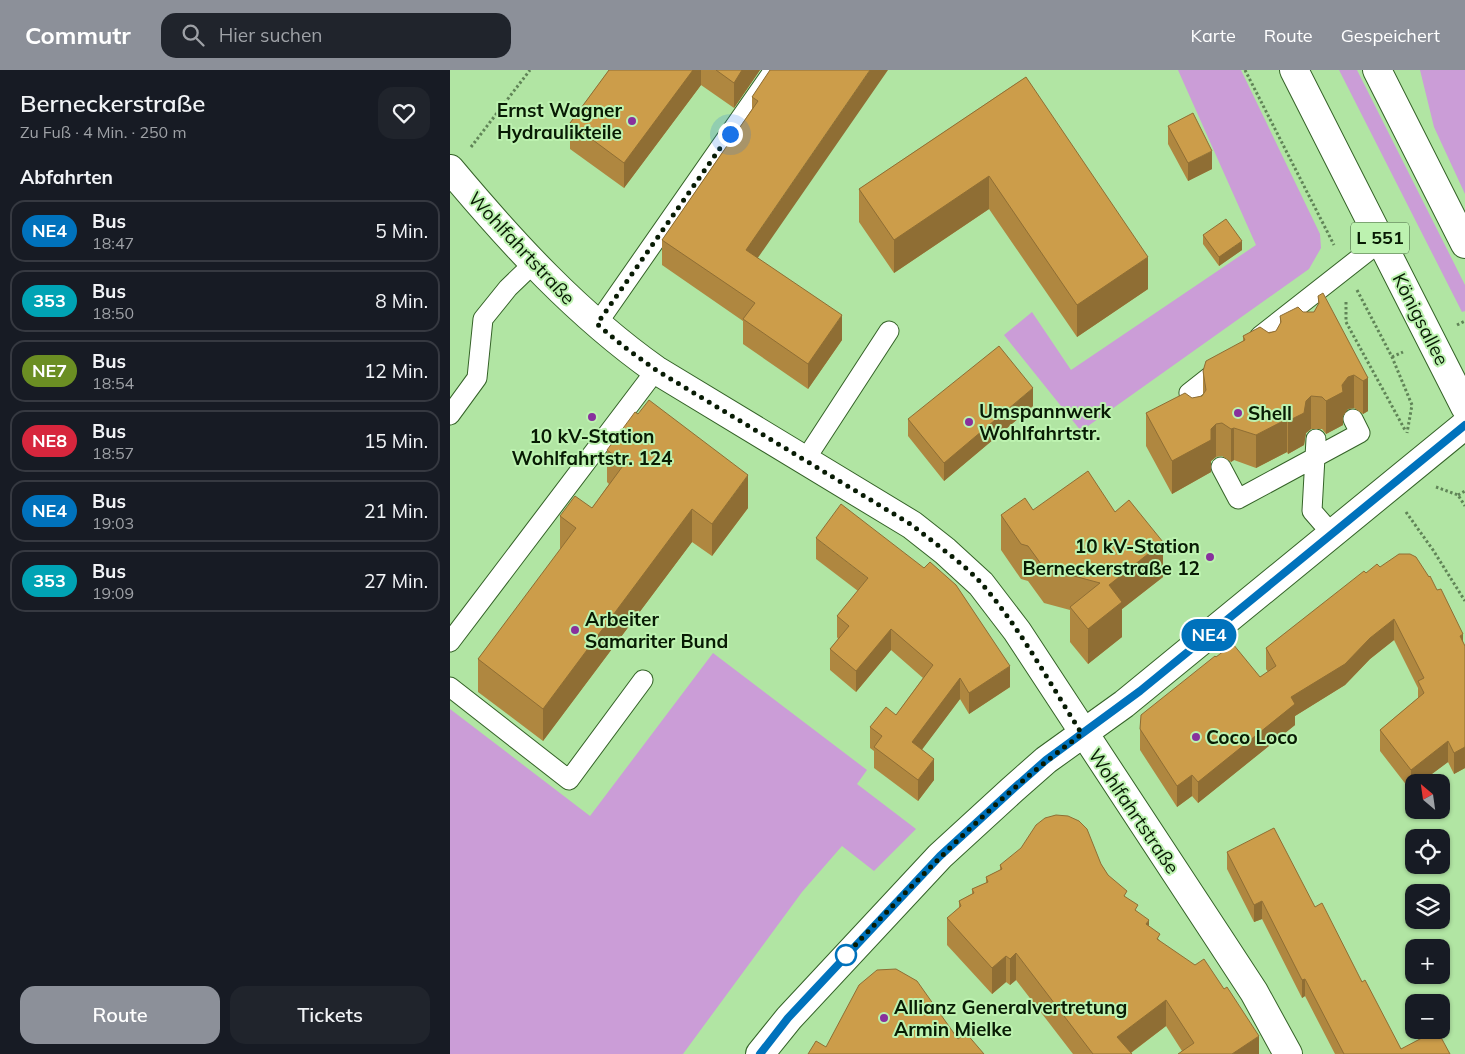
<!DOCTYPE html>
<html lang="de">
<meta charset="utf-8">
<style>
:root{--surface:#171b24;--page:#20242c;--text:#f1f3f6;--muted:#9ea1a6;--line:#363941;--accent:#8c9099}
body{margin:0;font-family:Mulish,sans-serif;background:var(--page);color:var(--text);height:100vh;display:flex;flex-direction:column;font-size:19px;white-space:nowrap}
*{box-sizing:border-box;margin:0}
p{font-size:16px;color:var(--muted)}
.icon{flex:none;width:28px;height:28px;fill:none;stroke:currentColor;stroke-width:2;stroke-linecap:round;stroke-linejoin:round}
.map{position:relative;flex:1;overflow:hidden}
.details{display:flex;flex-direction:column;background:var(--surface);width:450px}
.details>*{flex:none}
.badge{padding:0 10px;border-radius:16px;font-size:18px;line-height:32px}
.needle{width:32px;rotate:331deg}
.buttons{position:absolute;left:955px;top:704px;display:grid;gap:10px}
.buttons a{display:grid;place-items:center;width:45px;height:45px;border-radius:10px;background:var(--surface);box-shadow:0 1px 4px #0004;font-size:25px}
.you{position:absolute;width:25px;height:25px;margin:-12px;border:4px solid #fff;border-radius:50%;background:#1a73e8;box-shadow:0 0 0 8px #1a73e833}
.map>.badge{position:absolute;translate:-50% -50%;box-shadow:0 0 0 2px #fff}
h2{padding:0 20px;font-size:19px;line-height:45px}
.round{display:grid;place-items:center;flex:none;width:52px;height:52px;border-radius:15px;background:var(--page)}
.headline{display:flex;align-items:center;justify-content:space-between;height:85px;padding:0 20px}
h1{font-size:24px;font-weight:600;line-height:38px}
.action{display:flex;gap:10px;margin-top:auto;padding:10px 20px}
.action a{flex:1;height:58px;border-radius:15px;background:var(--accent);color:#fff;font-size:20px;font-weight:600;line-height:58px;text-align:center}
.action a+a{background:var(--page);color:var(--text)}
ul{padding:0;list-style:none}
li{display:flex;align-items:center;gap:15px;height:62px;margin:0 10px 8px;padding:0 10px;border:2px solid var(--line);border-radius:15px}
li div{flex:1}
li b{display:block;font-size:19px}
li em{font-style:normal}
li .badge{min-width:55px;font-weight:700;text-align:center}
header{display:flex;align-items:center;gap:30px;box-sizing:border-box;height:70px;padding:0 25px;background:var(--accent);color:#fff}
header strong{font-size:24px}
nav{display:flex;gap:28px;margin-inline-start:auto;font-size:18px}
.search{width:350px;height:45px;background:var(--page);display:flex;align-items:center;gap:12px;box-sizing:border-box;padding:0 18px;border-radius:15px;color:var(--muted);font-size:19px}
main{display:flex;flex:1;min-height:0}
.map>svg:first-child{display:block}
.green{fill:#cb9dd7}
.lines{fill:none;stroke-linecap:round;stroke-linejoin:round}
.service-casing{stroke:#346227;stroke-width:21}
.minor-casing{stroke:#346227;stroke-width:30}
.primary-casing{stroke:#346227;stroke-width:30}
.path{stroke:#608457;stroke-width:3;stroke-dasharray:2.5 2.5;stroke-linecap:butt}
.service{stroke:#fff;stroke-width:19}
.minor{stroke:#fff;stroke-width:28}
.primary{stroke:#fff;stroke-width:28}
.wall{fill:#af8740}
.shaded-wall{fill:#8f6e34}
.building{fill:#cc9d4a;stroke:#8f6e34}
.line-casing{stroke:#fff;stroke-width:11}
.line{stroke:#0072bc;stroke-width:8}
.walk{stroke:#081b04;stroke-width:5;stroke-dasharray:0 9}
.poi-dot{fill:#88309d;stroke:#bdf2b0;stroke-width:2}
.stop-dot{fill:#fff;stroke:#0072bc;stroke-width:2.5}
.labels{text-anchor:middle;stroke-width:4;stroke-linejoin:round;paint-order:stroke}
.shield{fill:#bdf2b0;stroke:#3e5c38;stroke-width:1}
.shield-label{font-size:18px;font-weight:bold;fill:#081b04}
.poi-label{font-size:19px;font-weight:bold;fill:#081b04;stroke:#bdf2b0;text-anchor:start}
.street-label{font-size:19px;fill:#081b04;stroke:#bdf2b0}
</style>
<header>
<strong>Commutr</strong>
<div class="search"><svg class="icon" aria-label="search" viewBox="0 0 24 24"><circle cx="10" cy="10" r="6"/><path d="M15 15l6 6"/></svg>Hier suchen</div>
<nav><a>Karte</a><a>Route</a><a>Gespeichert</a></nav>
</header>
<main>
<section class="details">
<div class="headline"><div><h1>Berneckerstraße</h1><p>Zu Fuß · 4 Min. · 250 m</p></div><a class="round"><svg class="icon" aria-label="heart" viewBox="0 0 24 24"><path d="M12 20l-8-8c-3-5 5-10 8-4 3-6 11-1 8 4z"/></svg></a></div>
<h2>Abfahrten</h2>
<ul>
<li><span class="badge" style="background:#0072bc;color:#fff">NE4</span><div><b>Bus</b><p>18:47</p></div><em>5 Min.</em></li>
<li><span class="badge" style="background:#00a3b4;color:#fff">353</span><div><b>Bus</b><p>18:50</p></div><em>8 Min.</em></li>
<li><span class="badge" style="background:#6b8e23;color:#fff">NE7</span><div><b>Bus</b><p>18:54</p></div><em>12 Min.</em></li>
<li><span class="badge" style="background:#d7263d;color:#fff">NE8</span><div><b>Bus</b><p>18:57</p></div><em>15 Min.</em></li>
<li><span class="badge" style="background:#0072bc;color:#fff">NE4</span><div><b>Bus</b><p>19:03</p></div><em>21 Min.</em></li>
<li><span class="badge" style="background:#00a3b4;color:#fff">353</span><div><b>Bus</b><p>19:09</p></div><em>27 Min.</em></li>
</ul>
<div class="action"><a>Route</a><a>Tickets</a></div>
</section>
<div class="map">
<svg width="1015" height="984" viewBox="0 0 1015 984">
<rect width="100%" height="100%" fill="#b1e5a3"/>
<path class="green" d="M728,0H791L870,164L871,178L859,199L631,361L554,265L582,242L621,300L806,175Z
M889,0H907L1015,215V241L1012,242Z
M970,0H1015V124L984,57Z
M263,583L417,700L407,714L466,759L424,801L392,776L352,822L233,984H0V639L140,746Z"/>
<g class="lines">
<defs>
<path id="service" d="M147,254L324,0
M819,281L810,266L931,171
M0,345L27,308L33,249L58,218L84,193
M745,350L739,323L772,297
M866,369L862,441L882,464
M355,390L439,261
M771,397L788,429L910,363L903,349
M0,572L206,300
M0,617L119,710L193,610"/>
<path id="minor" d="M0,99C62,173 127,244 206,300L462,455L495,481L531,514L567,561L770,870L804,922L838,984
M310,984L339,948L490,786L562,720L596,690L674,634L1015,355"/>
<path id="primary" d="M844,0L1015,337
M927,0L1015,174"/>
</defs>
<use href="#service" class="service-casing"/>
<use href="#minor" class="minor-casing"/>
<use href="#primary" class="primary-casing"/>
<path class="path" d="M795,0L884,175
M21,77L80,0
M907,220L942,287L962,335L957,363
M896,232V252L955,360
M1007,255L1015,251
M942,287L953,282
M986,417L1008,425L1015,436
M1008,425L1015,421
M956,442L983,480L1015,531"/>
<use href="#service" class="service"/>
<use href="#minor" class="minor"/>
<use href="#primary" class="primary"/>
</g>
<path class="wall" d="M159,0H310L284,38L251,15L174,118L120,79V53Z
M320,0L307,188L392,270L358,319L293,274V251L212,195V170L302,39V27Z
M576,7L698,219L627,267L539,139L444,203L409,152V119Z
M718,56L762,99L738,111L718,74Z
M753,165L792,180L769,196L753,174Z
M868,226L918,308V341L913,344L904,338L898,339L893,346V355L876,364L872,359H861L856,363L854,375L838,384L837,382L806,398L784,390L781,392L772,386L766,387L761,391V402L722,424L696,376V343L742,328L752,326L753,325V301L793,271V266L826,261L830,254V246L853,242H864L868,236Z
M583,336L494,411L458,366V349Z
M157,380L298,438L262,486L242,472L93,671L28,622V589L111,479H110V446L142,438L159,414L157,412Z
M583,440L665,442L713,507L672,539V567L638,594L620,572V540L594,533L578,511L571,509L551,480V445Z
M366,468L560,617L519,644L510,629L472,679L484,710L468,731L424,698V681L420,678V657L446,645L473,608L441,580L406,622L380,600V579L388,569L387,567V546L408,521L366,489Z
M930,497L1013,573L1015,576V698L1004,704L998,692L971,712H964V719L961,721L930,681V660L968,628V618L944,570L920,589L895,615L845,646V655L748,733L742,726L727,737L690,680V659L766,587L810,607L818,602L816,599V578L916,503Z
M777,782L865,837L912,912L951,979L1000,984H885L855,926L852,928L812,849L804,852L777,799Z
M651,794L658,805L710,871L809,984L732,981L716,956L681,983L682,984H623L566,910L560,915L556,912L542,924L497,875V848L509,838V831L522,824V819L536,813V807L550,800V795Z"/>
<path class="shaded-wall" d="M243,0H251V15L174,118V93Z
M292,0H310L284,38V13Z
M420,0H438L296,205V180Z
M762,81V99L738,111V93Z
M539,106V139L444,203V170Z
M792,171V180L769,196V187Z
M698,187V219L627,267V235Z
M392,245V270L358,319V294Z
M904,305V338L898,339L893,346V355L876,364V331L892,315L898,307Z
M918,308V341L913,344V311Z
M583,318V336L494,411V393Z
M861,326V359L856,363L854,375L838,384V351Z
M837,349V382L806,398V365Z
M766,354V387L761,391V402L722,424V391Z
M784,358V390L781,392V359Z
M298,405V438L262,486V454Z
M242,439V472L93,671V639Z
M713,472V507L672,539V567L638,594V559L659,515Z
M944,549V570L920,589L895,615L845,646V655L748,733V712L841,627L920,568Z
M441,559V580L406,622V601Z
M1013,564V585L1010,566Z
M560,596V617L519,644V623Z
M510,608V629L462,693V672Z
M998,671V692L971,712H964V719L961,721V700Z
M1015,677V698L1004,704V683Z
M484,689V710L468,731V710Z
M742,705V726L727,737V716Z
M812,831V849L804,852V835Z
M699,850V876L696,854Z
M566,883V910L560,915V889Z
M556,886V912L542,924V898Z
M855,909V926L852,928V910Z
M716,930V956L679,984L667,967Z
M809,966V984H782Z"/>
<path class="building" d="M159,0H243L174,93L120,53Z
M266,0H292L284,13Z
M320,0H420L296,180L392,245L358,294L293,249L305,233L212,170L308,31L302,27Z
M576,7L698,187L627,235L539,106L444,170L409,119Z
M743,43L762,81L738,93L718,56Z
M776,149L792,171L769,187L753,165Z
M873,223L918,308L913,311L904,305L898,307L892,315L893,322L876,331L872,327L861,326L856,331L854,343L838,351L837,349L806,365L784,358L781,359L772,353L766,354L761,359V370L722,391L696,343L735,323L742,328L752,326L756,320L753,301L756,291L795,270L793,266L810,257L819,263L826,261L831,252L830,246L848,237L853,242H864L869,233L868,226Z
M549,276L583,318L494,393L458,349Z
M199,330L298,405L262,454L242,439L93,639L28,589L126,458L110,446L125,426L142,438L175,393L157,380L185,342L188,344Z
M638,401L665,442L679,430L713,472L659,515L672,532L638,559L620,537L650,513L594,498L578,476L571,474L551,445L575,428L583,440Z
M391,434L474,498L480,492L506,515L560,596L519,623L510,608L462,672L484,689L468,710L424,677L432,666L420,657L436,637L446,645L483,595L441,559L406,601L380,579L399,556L387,546L418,508L366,468Z
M949,484H960L966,487L979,507L980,506L987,520L991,519L1013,564L1010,566L1015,576V677L1004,683L998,671L961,700L930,660L974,623L968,611L974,608L944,549L920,568L895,594L841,627L845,634L748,712L742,705L727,716L690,659L691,645L765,586L766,587L783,574L810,607L826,596L816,578L914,501L916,503L927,494L930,497Z
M606,745L618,746L629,751L637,759L651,794L658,805L677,821L674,826L688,835L685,840L699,850L696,854L710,864L707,869L745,895L754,889L774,919L777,917L809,966L782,984H728L744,973L716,930L667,967L682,984H643L566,883L560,889L556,886L542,898L497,848L511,836L509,831L524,823L522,819L538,812L536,807L552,799L550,795L571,778L586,755L595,748Z
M824,758L865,837L872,833L912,912L915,910L951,979L987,960L1000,984H894L855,909L852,910L812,831L804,835L777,782Z
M446,899L467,911L508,969L516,963L534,984H358L366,971L376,977L409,915L427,900Z"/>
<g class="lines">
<defs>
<path id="line" d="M310,984L338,948L490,786L562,720L596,690L690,621L1015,355"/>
</defs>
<use href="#line" class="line-casing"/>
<use href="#line" class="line"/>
<path class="walk" d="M280,64L147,254L173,276L206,300L462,455C485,474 512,492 532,514C571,559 600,614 632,664C543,729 468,809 392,889L396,885"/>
</g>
<g class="poi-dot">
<circle cx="182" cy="51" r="5"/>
<circle cx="788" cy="343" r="5"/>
<circle cx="142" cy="347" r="5"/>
<circle cx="519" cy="352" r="5"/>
<circle cx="760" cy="487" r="5"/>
<circle cx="125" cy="560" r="5"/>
<circle cx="746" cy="667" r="5"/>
<circle cx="434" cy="948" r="5"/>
</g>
<circle class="stop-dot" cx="396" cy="885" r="10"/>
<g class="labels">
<rect class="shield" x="901" y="152.5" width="58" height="31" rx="4"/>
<g class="shield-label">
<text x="930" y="174">L 551</text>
</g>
<g class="poi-label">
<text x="172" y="47" text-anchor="end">Ernst Wagner<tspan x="172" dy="22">Hydraulikteile</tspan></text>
<text x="529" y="348">Umspannwerk<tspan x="529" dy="22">Wohlfahrtstr.</tspan></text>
<text x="798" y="350">Shell</text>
<text x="142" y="373" text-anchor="middle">10 kV-Station<tspan x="142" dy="22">Wohlfahrtstr. 124</tspan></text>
<text x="750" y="483" text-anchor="end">10 kV-Station<tspan x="750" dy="22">Berneckerstraße 12</tspan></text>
<text x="135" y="556">Arbeiter<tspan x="135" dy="22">Samariter Bund</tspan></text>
<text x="756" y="674">Coco Loco</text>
<text x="444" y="944">Allianz Generalvertretung<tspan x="444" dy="22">Armin Mielke</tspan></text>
</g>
<g class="street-label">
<text transform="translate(72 178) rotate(47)" y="7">Wohlfahrtstraße</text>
<text transform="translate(971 249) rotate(63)" y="7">Königsallee</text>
<text transform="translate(684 741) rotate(56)" y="7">Wohlfahrtstraße</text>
</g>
</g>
</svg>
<div class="buttons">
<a><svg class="needle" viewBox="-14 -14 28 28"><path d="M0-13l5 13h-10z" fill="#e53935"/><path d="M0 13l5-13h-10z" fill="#9ea1a6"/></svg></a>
<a><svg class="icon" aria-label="locate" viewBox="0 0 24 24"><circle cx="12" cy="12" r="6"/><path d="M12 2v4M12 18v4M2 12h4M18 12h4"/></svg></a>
<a><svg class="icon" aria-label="layers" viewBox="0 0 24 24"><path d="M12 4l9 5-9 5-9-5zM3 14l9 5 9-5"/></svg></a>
<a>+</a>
<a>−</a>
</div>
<div class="you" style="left:280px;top:64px"></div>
<b class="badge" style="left:759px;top:565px;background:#0072bc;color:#fff">NE4</b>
</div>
</main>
